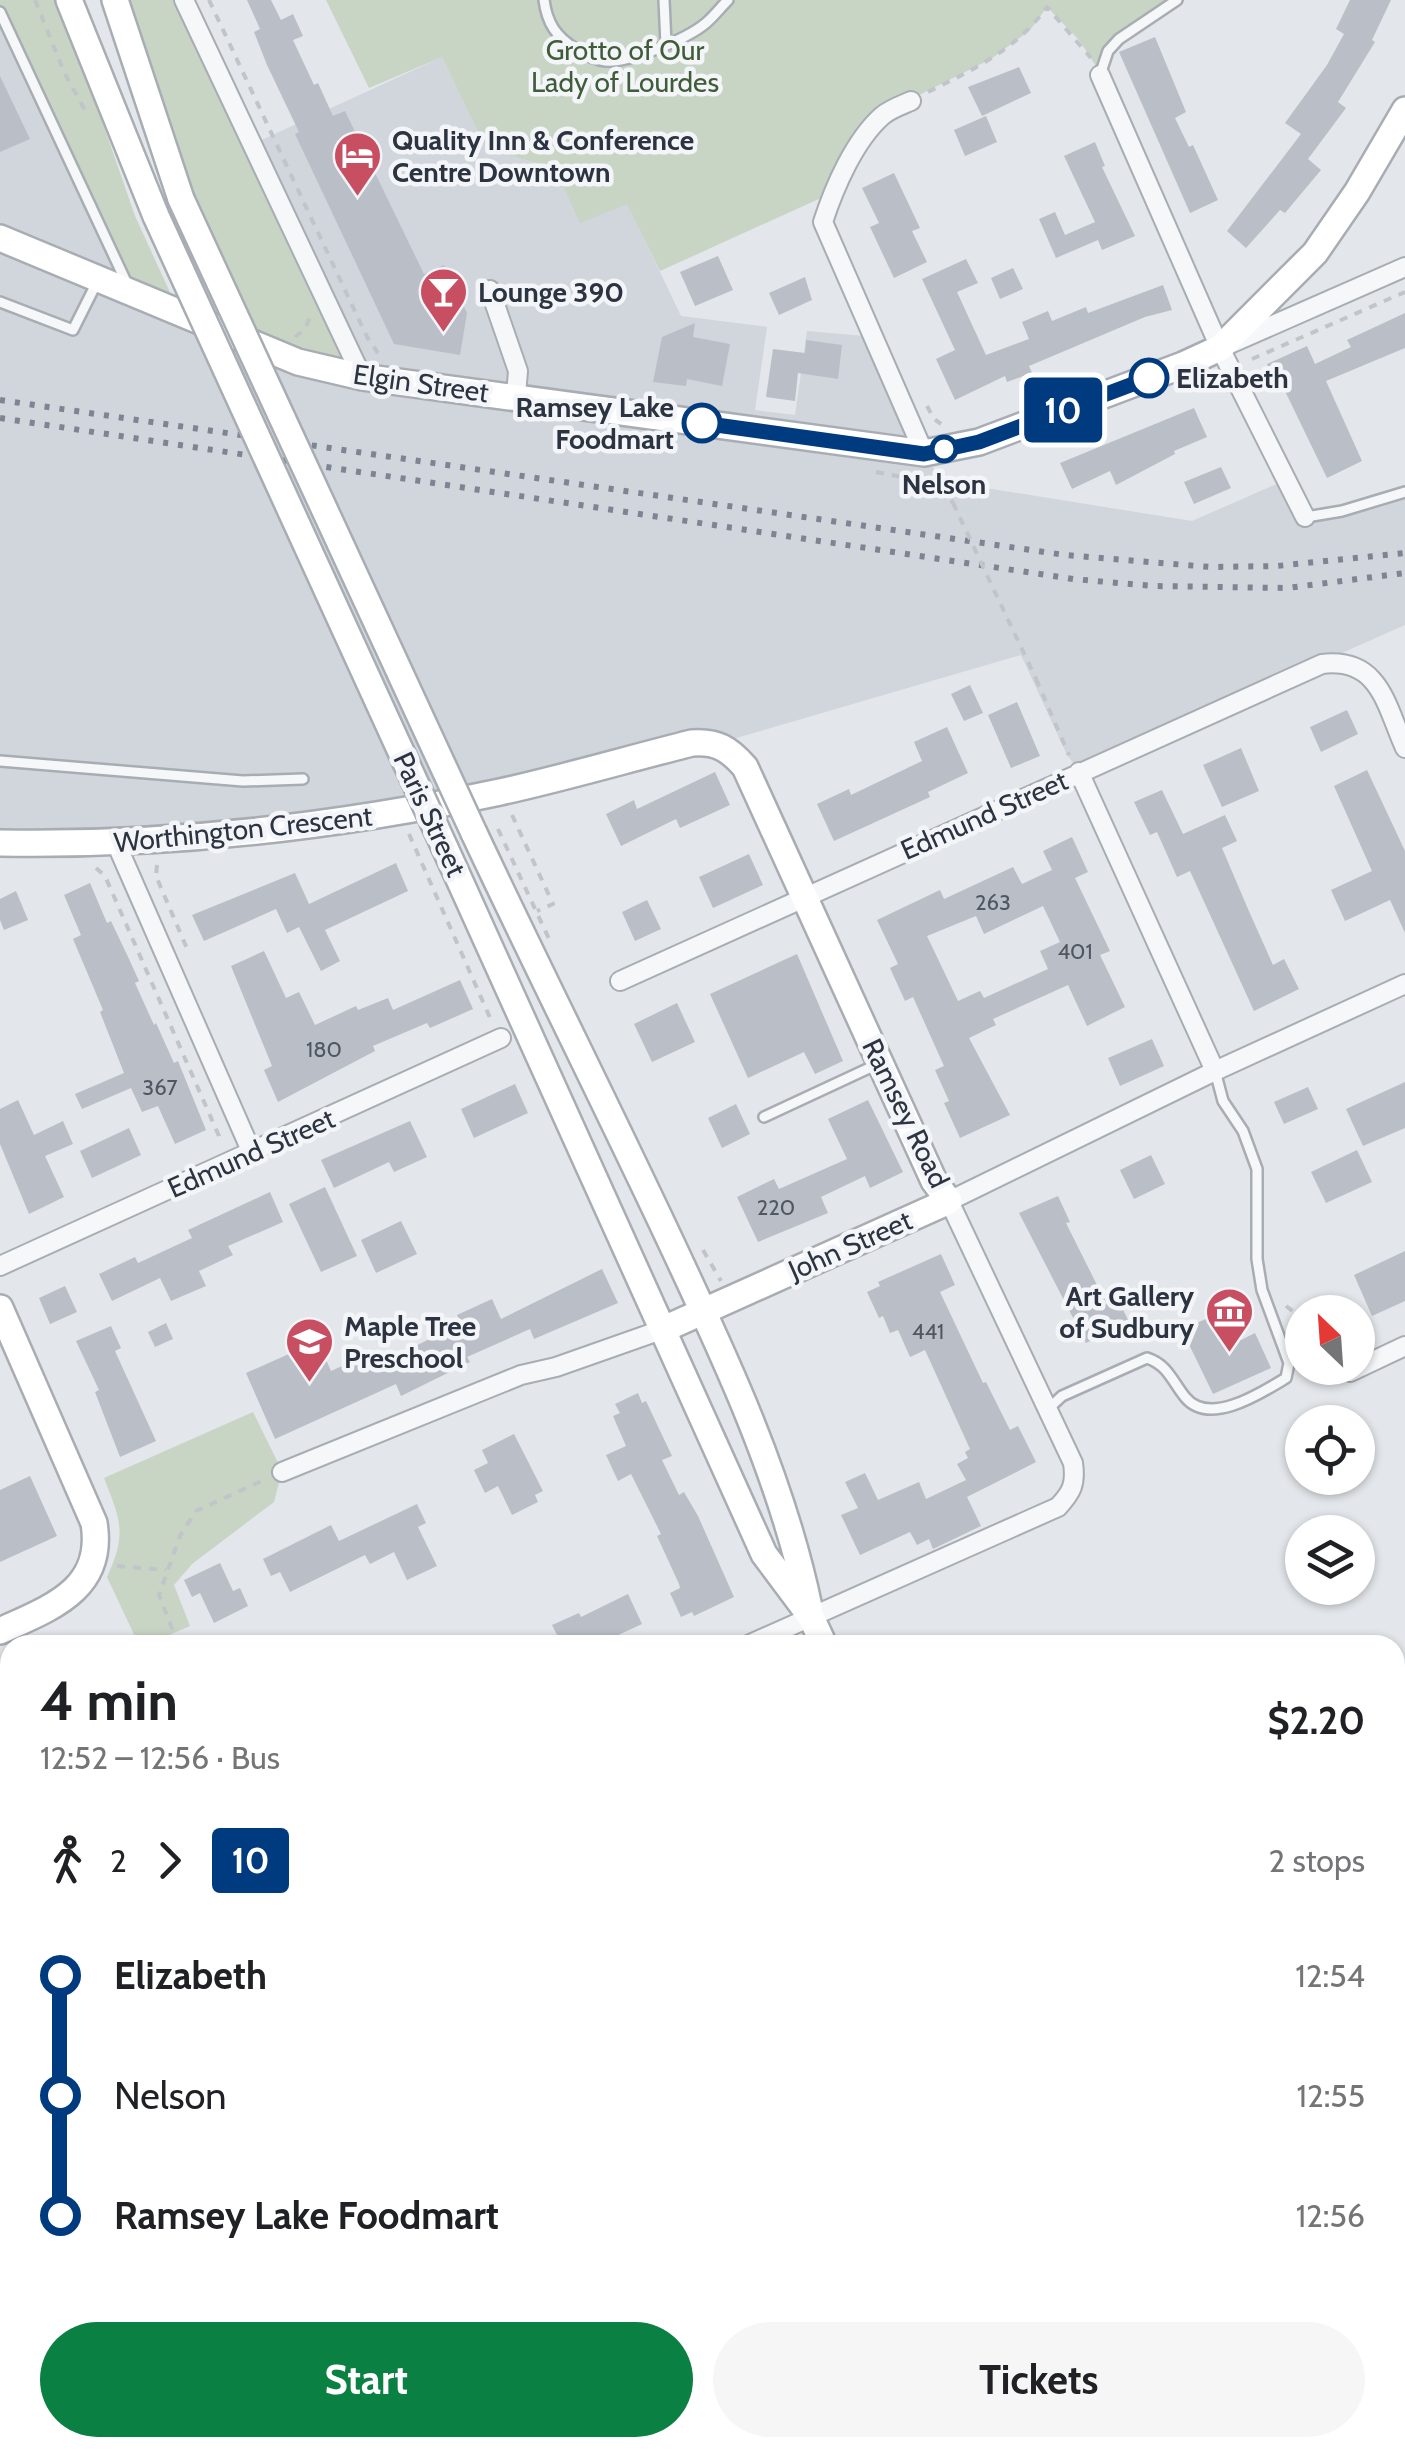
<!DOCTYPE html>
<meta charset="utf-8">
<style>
:root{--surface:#fff;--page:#f6f6f6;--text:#202124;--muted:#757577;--accent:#0b8043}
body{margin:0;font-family:Cabin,sans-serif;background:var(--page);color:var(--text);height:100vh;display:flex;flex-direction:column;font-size:38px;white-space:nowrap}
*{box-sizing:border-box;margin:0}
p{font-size:32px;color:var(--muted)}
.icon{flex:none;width:55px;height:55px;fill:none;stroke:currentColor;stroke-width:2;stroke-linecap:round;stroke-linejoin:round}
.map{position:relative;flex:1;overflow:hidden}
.details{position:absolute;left:0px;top:1635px;width:1405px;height:822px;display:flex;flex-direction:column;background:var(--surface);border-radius:30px 30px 0 0;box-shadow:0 2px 8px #0004}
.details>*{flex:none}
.badge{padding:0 20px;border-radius:8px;font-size:35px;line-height:65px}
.needle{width:65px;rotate:335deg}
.controls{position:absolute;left:1285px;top:1295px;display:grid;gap:20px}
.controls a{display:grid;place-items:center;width:90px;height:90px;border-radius:50%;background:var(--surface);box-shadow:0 2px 8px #0004;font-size:50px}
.map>.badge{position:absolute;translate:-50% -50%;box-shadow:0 0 0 5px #fff}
.legs{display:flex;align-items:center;gap:15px;height:110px;padding:0 40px;font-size:32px}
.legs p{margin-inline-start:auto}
.head{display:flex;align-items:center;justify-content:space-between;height:170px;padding:0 40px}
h1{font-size:55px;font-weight:700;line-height:75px}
.cta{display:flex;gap:20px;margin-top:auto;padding:20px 40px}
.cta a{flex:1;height:115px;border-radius:60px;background:var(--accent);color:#fff;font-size:40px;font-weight:700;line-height:115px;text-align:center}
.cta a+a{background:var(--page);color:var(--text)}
ul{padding:0 40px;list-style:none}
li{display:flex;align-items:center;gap:35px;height:120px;font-size:38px}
li i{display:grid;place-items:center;width:15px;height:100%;margin:0 12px;background:currentColor}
li i::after{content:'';width:25px;height:25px;margin:-12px;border:8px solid;border-radius:50%;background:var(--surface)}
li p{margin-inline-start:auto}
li:first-child i{background:linear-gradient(#0000 50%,currentColor 0)}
li:last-child i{background:linear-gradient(currentColor 50%,#0000 0)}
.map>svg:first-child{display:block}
.built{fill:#d1d5dc}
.green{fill:#c8d4c4}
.building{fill:#babfc7;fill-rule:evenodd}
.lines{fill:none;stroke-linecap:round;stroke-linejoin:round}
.lane-casing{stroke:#a8adb4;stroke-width:14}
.street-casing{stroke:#a8adb4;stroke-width:22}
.secondary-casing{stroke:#a8adb4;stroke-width:30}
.path{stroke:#c1c4c9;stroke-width:4;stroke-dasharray:8 8;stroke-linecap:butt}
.lane{stroke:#f5f7f9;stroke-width:9}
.street{stroke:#f5f7f9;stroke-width:18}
.secondary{stroke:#fff;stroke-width:25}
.rail{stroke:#7d8593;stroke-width:6;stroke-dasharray:5 10;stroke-linecap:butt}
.secondary-bridge-casing{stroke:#a8adb4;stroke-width:30;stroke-linecap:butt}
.path-bridge{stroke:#c1c4c9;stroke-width:4;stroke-dasharray:8 8;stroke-linecap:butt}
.secondary-bridge{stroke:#fff;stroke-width:25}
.line-1-casing{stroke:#fff;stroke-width:22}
.line-1{stroke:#003b80;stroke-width:15}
.stop-1-dot{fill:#fff;stroke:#003b80;stroke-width:5}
.labels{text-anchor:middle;stroke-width:9;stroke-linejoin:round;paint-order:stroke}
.number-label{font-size:22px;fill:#505763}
.park-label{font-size:28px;fill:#405d39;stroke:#f3f5f8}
.poi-label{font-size:28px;font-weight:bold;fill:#2c3442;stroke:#f3f5f8;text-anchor:start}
.stop-label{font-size:28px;font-weight:bold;fill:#2c3442;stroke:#f3f5f8;text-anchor:start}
.street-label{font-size:28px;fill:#2c3442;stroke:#f3f5f8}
</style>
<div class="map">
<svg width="1405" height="2457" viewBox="0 0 1405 2457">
<rect width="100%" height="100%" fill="#e3e6ea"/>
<path class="built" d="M0,14L179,312L369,366L251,145L442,57L486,149L555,168L627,203L681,316L767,327L755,410L795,415L807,331L864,336L908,430L942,481L1192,521L1281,482L1297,515L1342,510L1405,491V625L1079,770L1067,755L1021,655L719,743L423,806L0,841Z"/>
<path class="green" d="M0,0H60L135,216L179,312L128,291L0,14Z
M127,0H182L251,145L370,367L307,353L258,332L186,179Z
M326,0H1175L1118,39L1100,72L1079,40L1047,7L1030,30L991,59L883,113L832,193L660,271L627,204L580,223L555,168L486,149L442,57L369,88Z
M253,1412L282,1471L274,1502L192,1564L174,1585L190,1626L146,1645H139L107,1577C127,1534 121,1521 104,1478Z"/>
<path class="building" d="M247,0H271L281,20L293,14L303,36L293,40L314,85L318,83L333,116L345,111L424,274L444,265L467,313L460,355L394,344L295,134L299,132L267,65L254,32L260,29Z
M1350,0H1391L1372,40L1375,42L1338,102L1346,108L1308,159L1321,170L1285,213L1280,210L1246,248L1227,231L1301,134L1285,123L1327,65L1344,34L1336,29Z
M1155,37L1186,112L1175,118L1189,147L1193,145L1218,200L1190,213L1119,52Z
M1019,67L1031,93L982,116L968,87Z
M0,76L30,139L0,152Z
M986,116L997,142L965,156L954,130Z
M1095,142L1105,166L1102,167L1135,236L1102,250L1098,240L1056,258L1039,219L1055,212L1065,235L1095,222L1064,156Z
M894,173L920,228L912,231L927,262L894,278L870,227L879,223L862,188Z
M718,256L733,290L695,306L680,272Z
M966,259L978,283L957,292L986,355L1029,339L1022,322L1048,311L1052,321L1086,307L1088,313L1163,285L1172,310L1145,317L1029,366L1032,373L1007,382L1005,376L955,400L936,359L955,350L922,279Z
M1013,268L1023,289L1000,299L991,278Z
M805,277L812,300L779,315L769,293Z
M1405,313V348L1326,381L1362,461L1327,478L1284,389L1279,391L1267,364L1307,346L1315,364L1351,347L1347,340Z
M695,323L693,337L730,344L722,386L687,379L686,386L653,382L662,337Z
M806,340L842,345L838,379L798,373L795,401L766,397L773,349L805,353Z
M1194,408L1207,437L1174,451L1175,454L1116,485L1110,471L1072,489L1060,463Z
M1221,467L1231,488L1194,504L1184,482Z
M970,685L983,713L964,721L951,694Z
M1017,702L1040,756L1011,768L988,715Z
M1347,710L1358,734L1321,752L1310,727Z
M947,727L968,773L928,792L930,797L834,841L817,804L849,789L851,795L922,761L914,742Z
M1241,748L1259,791L1222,807L1203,765Z
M1367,770L1405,851V933L1390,900L1345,921L1331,890L1372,871L1334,786Z
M715,772L730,805L680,828L676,819L621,846L606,814L634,800L637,809Z
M1162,790L1183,834L1225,815L1237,841L1222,848L1248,909L1273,965L1284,959L1299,989L1254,1011L1190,871L1177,877L1157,832L1150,835L1134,802Z
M1072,837L1088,872L1075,878L1110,951L1100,955L1125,1007L1087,1026L1068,985L993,1019L996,1025L969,1038L1010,1115L960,1138L944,1103L949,1101L935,1070L944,1066L913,997L905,1001L890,968L898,964L877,920L940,890L944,899L1013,867L1022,884L1052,870L1043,851ZM1043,906L1060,942L1040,951L1048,969L984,998L980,991L958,1001L927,936L976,916L984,934Z
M749,854L763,885L713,908L699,877Z
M396,863L408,891L325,930L340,961L321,971L299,927L287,933L276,909L204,941L192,915L295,873L309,904Z
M90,883L107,923L111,921L129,959L139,981L135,983L154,1025L156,1023L174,1063L178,1061L206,1130L175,1144L158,1106L142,1112L131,1088L82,1109L75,1094L124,1073L100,1012L103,1010L73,939L81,935L64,895Z
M16,891L28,920L4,930L0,920V899Z
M647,900L661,929L635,941L622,912Z
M264,951L286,998L299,992L315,1025L356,1006L358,1010L388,998L393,1010L460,980L473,1009L430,1028L427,1023L373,1046L375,1051L278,1102L264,1070L272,1066L231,966Z
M797,954L843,1061L815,1074L804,1052L748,1078L710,994Z
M677,1003L695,1042L652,1062L634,1024Z
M1152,1039L1164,1066L1120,1086L1108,1058Z
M1405,1082V1128L1363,1146L1346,1109Z
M515,1084L528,1113L474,1138L461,1109Z
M1308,1087L1318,1109L1284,1124L1274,1102Z
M18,1100L34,1135L63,1121L73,1144L45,1156L64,1197L29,1214L0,1144V1109Z
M868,1100L903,1172L870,1188L865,1176L821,1197L828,1213L758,1242L737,1197L774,1179L779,1189L847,1159L828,1119Z
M736,1104L750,1134L722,1148L708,1118Z
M410,1121L427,1157L394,1172L389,1162L334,1188L321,1160Z
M129,1128L141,1155L92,1178L80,1151Z
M1357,1150L1372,1182L1326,1203L1311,1172Z
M1151,1155L1165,1184L1134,1199L1120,1170Z
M325,1187L357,1256L321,1272L289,1204Z
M270,1192L283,1222L228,1246L233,1255L199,1271L206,1286L171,1301L160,1278L112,1301L99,1274L135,1257L138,1263L192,1238L188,1230Z
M1058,1196L1070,1222L1066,1223L1104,1299L1115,1293L1129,1322L1086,1343L1019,1213Z
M401,1221L417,1254L376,1273L361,1240Z
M1405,1251V1301L1372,1316L1354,1275Z
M941,1254L955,1285L940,1292L983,1383L986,1382L1010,1430L1018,1426L1036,1462L967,1497L981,1526L933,1549L929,1539L917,1545L910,1532L860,1555L841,1515L858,1508L845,1482L865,1473L878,1500L919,1482L926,1499L966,1480L957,1464L968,1458L965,1452L970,1449L925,1350L910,1357L898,1330L890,1333L883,1316L879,1318L867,1292L880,1286L878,1282Z
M602,1269L618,1303L534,1339L530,1329L467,1357L470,1362L401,1396L396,1384L275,1439L246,1373L318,1341L331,1371L376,1351L382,1363L461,1323L457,1315L492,1299L501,1319Z
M65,1286L77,1312L50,1324L39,1298Z
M1227,1309L1241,1340L1255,1333L1271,1368L1213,1394L1182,1330Z
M166,1323L173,1339L155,1347L148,1332Z
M111,1326L121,1348L115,1351L156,1441L120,1457L95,1392L99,1390L76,1341Z
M638,1393L642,1403L646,1401L672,1456L662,1460L679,1495L684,1492L698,1516L734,1597L694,1616L692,1612L681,1617L670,1593L680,1588L679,1584L657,1536L661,1534L631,1474L618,1481L606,1455L626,1446L613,1416L620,1413L615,1404Z
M514,1434L543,1491L535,1495L538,1502L512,1515L498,1486L485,1493L474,1470L488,1463L482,1450Z
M30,1476L57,1536L0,1562V1490Z
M417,1504L426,1523L418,1527L437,1566L407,1580L394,1552L370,1564L365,1555L290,1592L280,1572L271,1576L263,1559L331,1525L339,1541Z
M220,1563L233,1591L240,1588L248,1606L214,1623L200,1593L192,1597L184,1580Z
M628,1594L642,1624L597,1645H562L552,1625L579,1613L581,1617Z"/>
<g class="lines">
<defs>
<path id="lane" d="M544,0C547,23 556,37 576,49C584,54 595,60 605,61C629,63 687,39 706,23C714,16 721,7 728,0
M664,0L666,44
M0,12L128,286
M1100,75L1108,51L1119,39L1177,0
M0,302L73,330L97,282
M1306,517L1342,511L1405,492
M0,761L243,781L303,779
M764,1117L880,1063
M1048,1409L1062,1396L1147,1358C1168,1365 1172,1381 1185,1397C1209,1427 1261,1393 1286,1378L1289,1363L1262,1290L1257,1259V1169L1243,1131L1223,1101L1215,1071
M1319,2448L1320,2457"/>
<path id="street" d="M184,0L362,377
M1100,75L1220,348L1305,517
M911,101C902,105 890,109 882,116C854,141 834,188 823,222L924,453
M490,290L518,371L516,395
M1232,343L1405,267
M1079,772L1215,1071
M116,843L252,1153
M620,981L1322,664C1380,657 1386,706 1405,748
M0,1266L501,1038
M1350,1372L1405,1346
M282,1472L521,1375L556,1367L664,1329
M748,1645L1058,1507C1072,1492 1076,1484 1073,1463L949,1201L1215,1071L1405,984
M1395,1710L1405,1705
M0,1984L10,1980
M0,2344L10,2339
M532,2448L537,2457
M234,2457L254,2448
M277,2457L280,2448"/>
<path id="secondary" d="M69,0L156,216
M115,0L181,199
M0,238L298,362L362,377L924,453L979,442L1183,365L1220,348L1315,253L1357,192L1405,110
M474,833C538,969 605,1102 669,1238C725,1357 782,1478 809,1607
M0,843C168,846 335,827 500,792C564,778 628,759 692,743C717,741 729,749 745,767L934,1181L949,1201L664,1329
M445,848L764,1554L811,1617L824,1645
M0,1308L94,1523C105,1590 50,1608 0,1631
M998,2457L1000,2448"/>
</defs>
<use href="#lane" class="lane-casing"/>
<use href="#street" class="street-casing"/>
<use href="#secondary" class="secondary-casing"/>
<path class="path" d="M35,0L64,72L87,114
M209,0L367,337L378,353
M928,92C974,69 1016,50 1047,7L1091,58
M295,337L305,329L310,317
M1252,359L1405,292
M927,406L934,419L941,424
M876,472L945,485
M936,472L953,503
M1036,679L1069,755
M512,815L553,904L537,911
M409,834L491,1020
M157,865L156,876L188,951
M96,868L105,876L219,1136V1144
M703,1250L721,1281
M1286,1306L1302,1318
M117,1566L166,1570
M175,1645L173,1631L159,1595L180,1536L196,1511L264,1480
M1395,2126L1405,2125
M1395,2293L1405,2295"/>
<use href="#lane" class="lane"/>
<use href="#street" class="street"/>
<use href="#secondary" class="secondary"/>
<path class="rail" d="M0,400L1065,555L1210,567L1277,566L1405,553
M0,418L1073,579L1153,586L1287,588L1405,573"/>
<defs>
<path id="secondary-bridge" d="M181,199L474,833
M156,216L445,848"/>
</defs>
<use href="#secondary-bridge" class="secondary-bridge-casing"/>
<path class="path-bridge" d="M953,503L1036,679
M498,829L550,941"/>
<use href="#secondary-bridge" class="secondary-bridge"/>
</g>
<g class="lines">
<defs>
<path id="line-1" d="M702,423L924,454L979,442L1149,378"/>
</defs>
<use href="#line-1" class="line-1-casing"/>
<use href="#line-1" class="line-1"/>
</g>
<defs>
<symbol id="hotel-pin" viewBox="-11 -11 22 30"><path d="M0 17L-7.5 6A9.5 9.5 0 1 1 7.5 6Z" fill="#c84f62" stroke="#f3f5f8"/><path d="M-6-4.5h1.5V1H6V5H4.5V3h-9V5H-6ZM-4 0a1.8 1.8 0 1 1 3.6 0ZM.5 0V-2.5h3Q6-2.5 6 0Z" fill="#fff"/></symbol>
<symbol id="bar-pin" viewBox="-11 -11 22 30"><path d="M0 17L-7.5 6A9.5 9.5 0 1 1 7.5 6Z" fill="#c84f62" stroke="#f3f5f8"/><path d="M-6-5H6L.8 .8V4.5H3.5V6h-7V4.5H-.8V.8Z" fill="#fff"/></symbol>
<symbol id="museum-pin" viewBox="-11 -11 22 30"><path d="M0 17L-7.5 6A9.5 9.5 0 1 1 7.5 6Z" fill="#c84f62" stroke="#f3f5f8"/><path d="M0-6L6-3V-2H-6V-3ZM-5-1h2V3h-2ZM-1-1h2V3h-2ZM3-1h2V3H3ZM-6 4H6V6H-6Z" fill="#fff"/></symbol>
<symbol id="school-pin" viewBox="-11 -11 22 30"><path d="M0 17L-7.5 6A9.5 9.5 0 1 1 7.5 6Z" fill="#c84f62" stroke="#f3f5f8"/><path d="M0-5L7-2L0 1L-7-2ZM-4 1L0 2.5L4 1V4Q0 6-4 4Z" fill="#fff"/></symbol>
</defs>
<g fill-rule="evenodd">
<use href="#hotel-pin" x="330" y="128" width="55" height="75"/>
<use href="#bar-pin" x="416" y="264" width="55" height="75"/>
<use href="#museum-pin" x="1202" y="1284" width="55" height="75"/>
<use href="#school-pin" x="282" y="1314" width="55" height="75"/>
</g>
<g class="stop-1-dot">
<circle cx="1149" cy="378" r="18"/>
<circle cx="702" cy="423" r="18"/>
<circle cx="944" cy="449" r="12"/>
</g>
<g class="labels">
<g class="number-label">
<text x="993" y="910">263</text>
<text x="1075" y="959">401</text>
<text x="324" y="1057">180</text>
<text x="160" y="1095">367</text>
<text x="776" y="1215">220</text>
<text x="928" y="1339">441</text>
</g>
<g class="park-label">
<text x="625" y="60">Grotto of Our<tspan x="625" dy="32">Lady of Lourdes</tspan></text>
</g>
<g class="poi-label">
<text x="392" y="150">Quality Inn &amp; Conference<tspan x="392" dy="32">Centre Downtown</tspan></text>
<text x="478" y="302">Lounge 390</text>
<text x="1194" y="1306" text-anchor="end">Art Gallery<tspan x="1194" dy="32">of Sudbury</tspan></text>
<text x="344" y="1336">Maple Tree<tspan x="344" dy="32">Preschool</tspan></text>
</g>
<g class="stop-label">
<text x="1176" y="388">Elizabeth</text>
<text x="674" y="417" text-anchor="end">Ramsey Lake<tspan x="674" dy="32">Foodmart</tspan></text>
<text x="944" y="494" text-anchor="middle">Nelson</text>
</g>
<g class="street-label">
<text transform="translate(421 383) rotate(8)" y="10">Elgin Street</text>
<text transform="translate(430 814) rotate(65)" y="10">Paris Street</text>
<text transform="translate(984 815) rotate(-24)" y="10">Edmund Street</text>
<text transform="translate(243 829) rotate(-6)" y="10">Worthington Crescent</text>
<text transform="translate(906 1113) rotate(64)" y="10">Ramsey Road</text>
<text transform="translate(251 1153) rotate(-24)" y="10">Edmund Street</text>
<text transform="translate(850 1245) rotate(-24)" y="10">John Street</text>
</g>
</g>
</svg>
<div class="controls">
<a><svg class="needle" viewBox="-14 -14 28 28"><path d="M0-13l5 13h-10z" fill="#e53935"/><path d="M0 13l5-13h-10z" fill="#757577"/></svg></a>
<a><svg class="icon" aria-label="locate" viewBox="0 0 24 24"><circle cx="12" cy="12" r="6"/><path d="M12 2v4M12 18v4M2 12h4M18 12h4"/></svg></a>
<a><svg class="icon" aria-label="layers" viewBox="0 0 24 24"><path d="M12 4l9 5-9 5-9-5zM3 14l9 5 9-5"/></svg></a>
</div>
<b class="badge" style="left:1063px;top:410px;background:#003b80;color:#fff">10</b>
<section class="details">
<div class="head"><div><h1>4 min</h1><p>12:52 – 12:56 · Bus</p></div><b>$2.20</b></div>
<div class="legs"><svg class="icon" aria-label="walk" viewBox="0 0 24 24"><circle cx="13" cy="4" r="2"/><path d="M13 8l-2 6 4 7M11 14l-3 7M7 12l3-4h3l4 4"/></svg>2<svg class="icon" aria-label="forward" viewBox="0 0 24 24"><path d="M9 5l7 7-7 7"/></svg><b class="badge" style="background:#003b80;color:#fff">10</b><p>2 stops</p></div>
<ul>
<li><i style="color:#003b80"></i><b>Elizabeth</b><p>12:54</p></li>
<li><i style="color:#003b80"></i><span>Nelson</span><p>12:55</p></li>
<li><i style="color:#003b80"></i><b>Ramsey Lake Foodmart</b><p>12:56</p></li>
</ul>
<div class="cta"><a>Start</a><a>Tickets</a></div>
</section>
</div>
